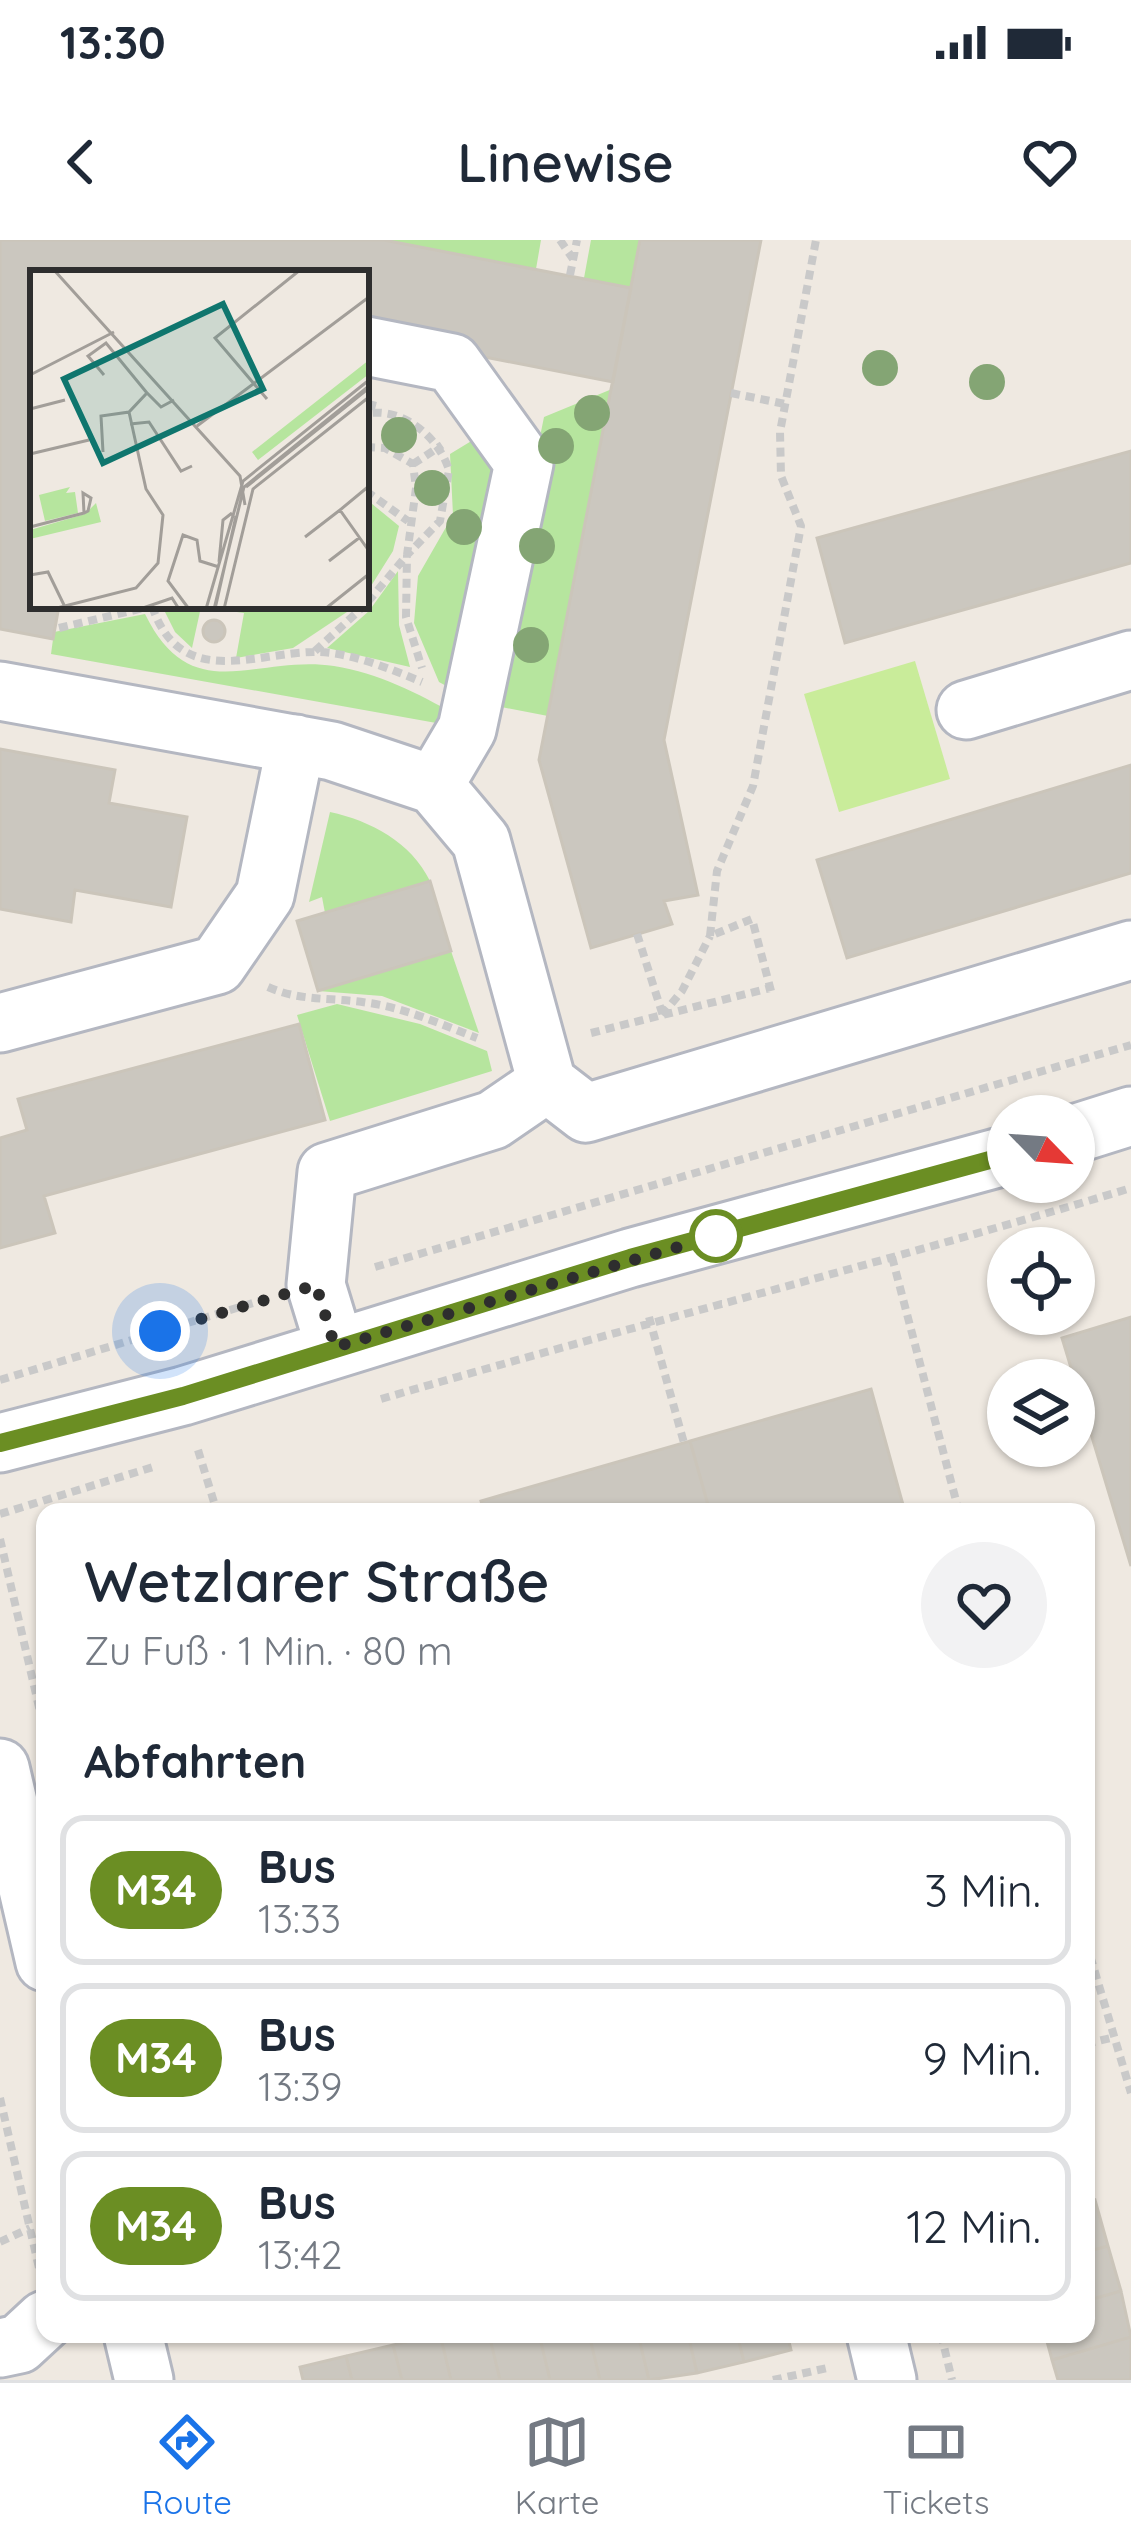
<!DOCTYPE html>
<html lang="de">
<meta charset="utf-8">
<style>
:root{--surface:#fff;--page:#f2f2f3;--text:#1f2937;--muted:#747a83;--line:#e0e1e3;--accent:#1a73e8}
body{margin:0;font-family:Quicksand,sans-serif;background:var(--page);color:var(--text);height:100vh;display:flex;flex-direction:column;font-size:45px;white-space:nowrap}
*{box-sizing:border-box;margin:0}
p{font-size:39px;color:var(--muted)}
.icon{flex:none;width:66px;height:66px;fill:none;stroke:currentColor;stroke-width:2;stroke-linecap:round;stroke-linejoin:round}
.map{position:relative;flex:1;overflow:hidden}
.drawer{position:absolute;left:36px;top:1263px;width:1059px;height:840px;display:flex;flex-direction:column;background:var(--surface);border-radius:24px;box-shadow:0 3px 9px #0004}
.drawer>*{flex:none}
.badge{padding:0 24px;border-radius:39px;font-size:42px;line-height:78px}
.needle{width:78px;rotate:115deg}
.controls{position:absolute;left:987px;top:855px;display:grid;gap:24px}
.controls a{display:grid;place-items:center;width:108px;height:108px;border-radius:50%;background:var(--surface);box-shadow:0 3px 9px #0004;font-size:60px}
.you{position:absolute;width:60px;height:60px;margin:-30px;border:9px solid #fff;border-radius:50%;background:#1a73e8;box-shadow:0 0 0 18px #1a73e833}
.map>.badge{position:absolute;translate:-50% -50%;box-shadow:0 0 0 6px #fff}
h2{padding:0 48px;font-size:45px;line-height:108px}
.round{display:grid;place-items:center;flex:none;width:126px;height:126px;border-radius:63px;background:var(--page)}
.overview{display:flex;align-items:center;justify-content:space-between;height:204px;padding:0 48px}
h1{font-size:57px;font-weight:600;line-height:90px}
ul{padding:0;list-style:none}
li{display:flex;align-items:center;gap:36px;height:150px;margin:0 24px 18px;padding:0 24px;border:6px solid var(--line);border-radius:24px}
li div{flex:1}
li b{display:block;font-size:45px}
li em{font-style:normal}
li .badge{min-width:132px;font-weight:700;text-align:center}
.status{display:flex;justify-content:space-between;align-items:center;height:84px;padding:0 60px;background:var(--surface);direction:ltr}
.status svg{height:33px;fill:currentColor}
header{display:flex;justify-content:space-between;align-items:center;height:156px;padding:0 48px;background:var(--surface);font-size:54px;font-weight:600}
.tabs{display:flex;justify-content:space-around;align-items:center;height:168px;border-top:3px solid var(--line);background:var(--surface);font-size:33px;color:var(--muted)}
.tabs a{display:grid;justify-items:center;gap:6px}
.tabs .current{color:var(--accent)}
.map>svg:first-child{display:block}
.green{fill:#b6e59e}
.pitch{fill:#c9ec9a}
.building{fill:#cbc7bf;stroke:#cbc5ba;stroke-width:3}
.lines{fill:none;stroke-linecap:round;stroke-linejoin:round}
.minor-casing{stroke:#b4b7c1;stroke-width:63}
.path{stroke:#c9c9c9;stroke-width:8;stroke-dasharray:9 6;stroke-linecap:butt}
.minor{stroke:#fff;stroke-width:57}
.tree{fill:#84a574}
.line-casing{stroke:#fff;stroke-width:27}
.line{stroke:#6b8e23;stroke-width:18}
.walk{stroke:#2e2e2e;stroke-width:12;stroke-dasharray:0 21.6}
.stop-dot{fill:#fff;stroke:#6b8e23;stroke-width:6}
.inset-road{fill:none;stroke:#a29e99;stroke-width:3}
.view{fill:#0f766e;fill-opacity:0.15;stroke:#0f766e;stroke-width:6}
.inset-edge{fill:none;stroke:#2e2e2e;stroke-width:6}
</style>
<div class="status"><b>13:30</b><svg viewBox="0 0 49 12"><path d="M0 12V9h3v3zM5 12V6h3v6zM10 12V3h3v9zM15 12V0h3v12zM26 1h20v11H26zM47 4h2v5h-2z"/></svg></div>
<header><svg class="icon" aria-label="back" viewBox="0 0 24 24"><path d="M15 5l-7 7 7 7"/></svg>Linewise<svg class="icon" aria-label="heart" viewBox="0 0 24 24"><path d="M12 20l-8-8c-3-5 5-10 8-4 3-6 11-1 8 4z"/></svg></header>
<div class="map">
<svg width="1131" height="2140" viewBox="0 0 1131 2140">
<rect width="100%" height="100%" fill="#efe9e1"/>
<path class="green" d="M384,0H541L536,29Z
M591,0H640L631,48L584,38Z
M612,149L548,476L486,464L544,177Z
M473,200L496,225L450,448L439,442L414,383L418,336L453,275L450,214Z
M366,259L399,286L393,311L366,354Z
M398,331L399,385L410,427L327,408L369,371Z
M162,366H356L293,408L236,418L244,373L201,367L192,408L175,392Z
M145,374C192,470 255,414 334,426C378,433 418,453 456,475L453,486L51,414L54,392Z
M330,572C371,581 411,602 430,641L325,673L322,657L309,662Z
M451,711L479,793L382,756L318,751Z
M337,764L420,784L487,811L492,831L330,881L297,775Z"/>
<path class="pitch" d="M915,421L950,539L839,572L804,454Z"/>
<path class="building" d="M0,0H384L631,48L613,142L366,94V33H33V366H59L53,399L0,389Z
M640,0H761L664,500L698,655L664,661L672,684L591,708L539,520Z
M1131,211V323L845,403L817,298Z
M203 391a11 11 0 1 1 22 0a11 11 0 1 1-22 0Z
M0,509L115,530L109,563L187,577L171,667L75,650L71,682L0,669Z
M1131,525V633L847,718L817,620Z
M430,641L451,711L318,751L297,681Z
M299,784L325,880L44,956L55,993L0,1008V898L27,890L18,859Z
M1131,1077V1326L1062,1098Z
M871,1149L905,1272H824L822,1265L797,1272H710L690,1201Z
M690,1201L710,1272H484L481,1261Z
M1095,1960L1108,2006L1086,2012V1963Z
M1108,2006L1121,2051L1086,2061V2012Z
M1121,2051L1131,2097L1052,2120L1045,2094H1086V2061Z
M440,2094H489L500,2140H451Z
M440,2094L451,2140H402L393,2105Z
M489,2094H539L550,2140H500Z
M539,2094H589L600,2140H550Z
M589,2094H638L649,2140H600Z
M638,2094H688L697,2133L649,2140Z
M688,2094H737L744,2122L697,2133Z
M737,2094H787L791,2110L744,2122Z
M1131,2097V2140H1058L1052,2120Z
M393,2105L402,2140H352L346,2116Z
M346,2116L352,2140H303L300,2127Z"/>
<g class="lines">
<defs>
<path id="minor" d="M0,451L332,511L434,545
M966,470L1131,420
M0,783L217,725L265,655L296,504
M547,843L586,873L1131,710
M1074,894L1131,876
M335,1107L316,1045L327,932L493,880L547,843L481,601L434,545L467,489L524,223L452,123L366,106
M0,1203L183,1156L630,1018L1008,915
M0,1528L45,1722
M133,2094L144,2140
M876,2094L887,2140
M0,2108L19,2104L45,2080"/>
</defs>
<use href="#minor" class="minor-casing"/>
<path class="path" d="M560,0L573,19
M570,35L577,0
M731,153L785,164
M373,161L370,173C405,169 439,198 449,230L440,281L407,315L406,377L422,428
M366,207L385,208L413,224L416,248L407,315L366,364
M413,224L442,205
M366,251L408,281
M152,366C180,450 254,413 313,412C347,411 391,429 422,442
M59,388L152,366
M315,411L364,366
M637,694L664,779
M268,747C302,762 332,757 369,763C405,768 443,785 477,798
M771,751L752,679L710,696L717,631L753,546L801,286L781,236L780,192L816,0
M662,775L682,751L710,696
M591,793L770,748
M892,1017L959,1272
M375,1027L1131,805
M649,1077L684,1203
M0,1140L263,1060
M381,1159C630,1086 882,1024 1131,948
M198,1210L217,1272
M0,1274L153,1227
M0,1299L45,1493
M1086,1702L1131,1853
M1086,1804L1115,1797
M0,1858L39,2028
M0,2002L30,1988
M941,2094L952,2140
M773,2140L827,2128"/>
<use href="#minor" class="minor"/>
</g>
<g class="tree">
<circle cx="880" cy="128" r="18"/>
<circle cx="987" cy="142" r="18"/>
<circle cx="592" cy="173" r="18"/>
<circle cx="399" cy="195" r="18"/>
<circle cx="556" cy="206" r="18"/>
<circle cx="432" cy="248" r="18"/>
<circle cx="464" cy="287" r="18"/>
<circle cx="537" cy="306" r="18"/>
<circle cx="531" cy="405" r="18"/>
</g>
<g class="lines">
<defs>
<path id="line" d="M0,1203L183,1156L630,1018L1008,915"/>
</defs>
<use href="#line" class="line-casing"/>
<use href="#line" class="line"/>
<path class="walk" d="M160,1091L316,1045L335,1107L716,996"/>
</g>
<circle class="stop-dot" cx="716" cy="996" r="24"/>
<g transform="translate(30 30)">
<rect width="339" height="339" fill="#efe9e1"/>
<path d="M339,90V104L228,190L222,182ZM40,217L36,223L45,222L48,243L15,251L9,225ZM66,233L71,252L0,269V260L55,244Z" fill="#b6e59e"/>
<path class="inset-road" d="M24,0L210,206L215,235M0,105L84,62M74,105L58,86L76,73L117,123M237,129L185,68L270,0M0,139L35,130M100,154L119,152L151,201L162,196M167,156L339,27M73,182L71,146L99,142L117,123L131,137L144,130M0,184L59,170M339,216L310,240L339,281M216,217L339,118M0,257L54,243L58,241L61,228L53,223L54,243M275,267L310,240M299,291L329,268M189,292L193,250L202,243M0,305L18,302L34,335M23,339L106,318L128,293L133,245L116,219L99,142M110,339L142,328L149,339M159,339L138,311L153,265L167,270L170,291L189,297M176,339L213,211L339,110M184,339L214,217L339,116M185,339L206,246M194,339L223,219L339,127M295,339L339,304"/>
<path class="view" d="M193,34L233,119L73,193L34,109Z"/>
<rect width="339" height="339" class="inset-edge"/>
</g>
</svg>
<div class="controls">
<a><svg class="needle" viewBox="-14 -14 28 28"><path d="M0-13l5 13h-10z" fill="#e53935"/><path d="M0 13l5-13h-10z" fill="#747a83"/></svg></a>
<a><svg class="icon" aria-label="locate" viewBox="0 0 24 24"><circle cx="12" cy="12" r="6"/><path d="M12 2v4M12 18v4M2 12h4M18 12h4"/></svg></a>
<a><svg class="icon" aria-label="layers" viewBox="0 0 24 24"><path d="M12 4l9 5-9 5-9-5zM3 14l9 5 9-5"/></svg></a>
</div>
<div class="you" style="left:160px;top:1091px"></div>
<section class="drawer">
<div class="overview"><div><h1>Wetzlarer Straße</h1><p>Zu Fuß · 1 Min. · 80 m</p></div><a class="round"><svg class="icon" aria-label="heart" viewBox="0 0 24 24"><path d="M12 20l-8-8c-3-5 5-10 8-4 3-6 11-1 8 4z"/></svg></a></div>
<h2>Abfahrten</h2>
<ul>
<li><span class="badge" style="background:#6b8e23;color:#fff">M34</span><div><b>Bus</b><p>13:33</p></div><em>3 Min.</em></li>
<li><span class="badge" style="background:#6b8e23;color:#fff">M34</span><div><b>Bus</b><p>13:39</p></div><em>9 Min.</em></li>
<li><span class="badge" style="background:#6b8e23;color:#fff">M34</span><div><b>Bus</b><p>13:42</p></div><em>12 Min.</em></li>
</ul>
</section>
</div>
<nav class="tabs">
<a class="current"><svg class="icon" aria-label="directions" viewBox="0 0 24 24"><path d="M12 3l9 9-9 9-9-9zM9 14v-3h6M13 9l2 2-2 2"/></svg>Route</a>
<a><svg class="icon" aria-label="map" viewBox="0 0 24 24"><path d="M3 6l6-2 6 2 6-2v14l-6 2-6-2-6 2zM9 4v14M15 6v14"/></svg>Karte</a>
<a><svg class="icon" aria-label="tickets" viewBox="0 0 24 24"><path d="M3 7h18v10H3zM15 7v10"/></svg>Tickets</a>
</nav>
